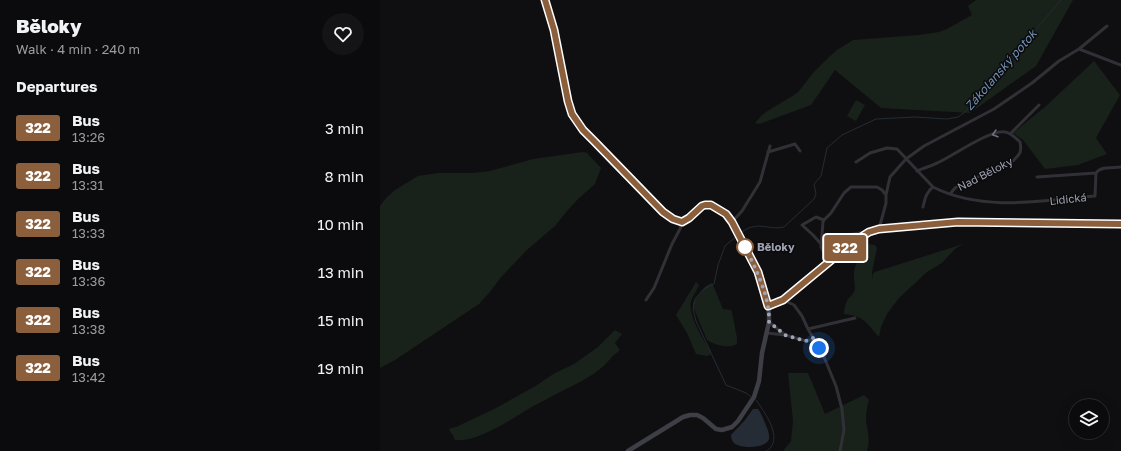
<!DOCTYPE html>
<meta charset="utf-8">
<style>
:root{--surface:#0b0b0d;--page:#141416;--text:#f1f3f6;--muted:#9a9b9d;--line:#2b2b2e}
body{margin:0;font-family:"Golos Text",sans-serif;background:var(--page);color:var(--text);height:100vh;display:flex;flex-direction:column;font-size:15px;white-space:nowrap}
*{box-sizing:border-box;margin:0}
p{font-size:13px;color:var(--muted)}
.icon{flex:none;width:22px;height:22px;fill:none;stroke:currentColor;stroke-width:2;stroke-linecap:round;stroke-linejoin:round}
.map{position:relative;flex:1;overflow:hidden}
.side{display:flex;flex-direction:column;background:var(--surface);width:380px}
.side>*{flex:none}
.badge{padding:0 8px;border-radius:3px;font-size:14px;line-height:26px}
.tools{position:absolute;left:689px;top:399px;display:grid;gap:8px}
.tools a{display:grid;place-items:center;width:40px;height:40px;border-radius:50%;background:var(--surface);box-shadow:0 4px 16px #0002,0 0 0 1px var(--line);font-size:20px}
.you{position:absolute;width:20px;height:20px;margin:-10px;border:3px solid #fff;border-radius:50%;background:#1a73e8;box-shadow:0 0 0 6px #1a73e833}
.map>.badge{position:absolute;translate:-50% -50%;box-shadow:0 0 0 2px #fff}
h2{padding:0 16px;font-size:15px;line-height:36px}
.round{display:grid;place-items:center;flex:none;width:42px;height:42px;border-radius:21px;background:var(--page)}
.headline{display:flex;align-items:center;justify-content:space-between;height:68px;padding:0 16px}
h1{font-size:19px;font-weight:800;line-height:30px}
ul{padding:0;list-style:none}
li{display:flex;align-items:center;gap:12px;height:48px;padding:0 16px}
li div{flex:1}
li b{display:block;font-size:15px}
li em{font-style:normal}
li .badge{min-width:44px;font-weight:700;text-align:center}
main{display:flex;flex:1;min-height:0}
.map>svg:first-child{display:block}
.green{fill:#19211b}
.water{fill:#252c35}
.lines{fill:none;stroke-linecap:round;stroke-linejoin:round}
.stream{stroke:#252c35;stroke-width:1}
.street{stroke:#303036;stroke-width:3}
.secondary{stroke:#3e3f46;stroke-width:4.5}
.oneway{stroke:#6d6f7b}
.line-casing{stroke:#fff;stroke-width:9}
.line{stroke:#8b5e3c;stroke-width:6}
.walk{stroke:#9fa3b3;stroke-width:4;stroke-dasharray:0 7.2}
.stop-dot{fill:#fff;stroke:#8b5e3c;stroke-width:2}
.labels{text-anchor:middle;stroke-width:3;stroke-linejoin:round;paint-order:stroke}
.street-label{font-size:11px;fill:#9fa3b3;stroke:#0b0a0c}
.stop-label{font-size:11px;font-weight:bold;fill:#9fa3b3;stroke:#0b0a0c;text-anchor:start}
.water-label{font-size:12px;font-style:italic;fill:#728eb2;stroke:#0b0a0c}
</style>
<main>
<section class="side">
<div class="headline"><div><h1>Běloky</h1><p>Walk · 4 min · 240 m</p></div><a class="round"><svg class="icon" aria-label="heart" viewBox="0 0 24 24"><path d="M12 20l-8-8c-3-5 5-10 8-4 3-6 11-1 8 4z"/></svg></a></div>
<h2>Departures</h2>
<ul>
<li><span class="badge" style="background:#8b5e3c;color:#fff">322</span><div><b>Bus</b><p>13:26</p></div><em>3 min</em></li>
<li><span class="badge" style="background:#8b5e3c;color:#fff">322</span><div><b>Bus</b><p>13:31</p></div><em>8 min</em></li>
<li><span class="badge" style="background:#8b5e3c;color:#fff">322</span><div><b>Bus</b><p>13:33</p></div><em>10 min</em></li>
<li><span class="badge" style="background:#8b5e3c;color:#fff">322</span><div><b>Bus</b><p>13:36</p></div><em>13 min</em></li>
<li><span class="badge" style="background:#8b5e3c;color:#fff">322</span><div><b>Bus</b><p>13:38</p></div><em>15 min</em></li>
<li><span class="badge" style="background:#8b5e3c;color:#fff">322</span><div><b>Bus</b><p>13:42</p></div><em>19 min</em></li>
</ul>
</section>
<div class="map">
<svg width="741" height="451" viewBox="0 0 741 451">
<rect width="100%" height="100%" fill="#0f0f11"/>
<path class="green" d="M596,0H693L656,66L590,113L501,108L455,70L431,105L379,124L375,123L382,115L389,110L414,95L419,91L433,73L449,57L457,50L473,40L539,35L559,32L565,30L592,15L588,6Z
M714,61L740,95L716,138L727,154L698,165L665,169L643,140L633,133L666,106Z
M476,100L485,105L476,121L467,116Z
M203,152L207,153L221,168L215,184L198,199L188,210L175,226L148,249L122,276L109,293L99,304L15,360L0,368V206L6,198L15,190L38,176L58,173H93L110,171L153,159Z
M488,244L495,245L497,248L492,272L493,280V274L495,272L583,244L575,249L562,263L547,272L519,298L507,314L501,327L499,337C486,323 485,316 464,314C464,310 465,304 468,299C470,297 472,295 474,292C476,287 474,283 474,277C473,269 478,257 485,252V247Z
M316,282L319,285C317,291 312,296 311,302C308,315 323,340 331,351L330,355L327,356L316,354L307,333L296,315Z
M332,283L333,285L343,309L351,310L352,312L357,338V344C348,349 335,345 327,340L314,309L313,303C319,296 322,286 332,283Z
M235,330L242,334L235,343L240,350C231,357 225,366 215,373C205,380 192,386 180,392C170,397 160,403 150,408C132,419 97,443 75,440L73,435L71,433L69,429L76,427L116,408L154,387L175,373L194,364L218,347Z
M408,373H428L445,414L484,395L489,400C487,407 486,413 486,419C487,432 491,437 487,451H403L411,441L413,421Z"/>
<path class="water" d="M373,409H378C381,413 383,418 385,423C387,428 390,434 389,439C386,449 361,449 354,443C352,441 351,438 351,435L365,420Z"/>
<g class="lines">
<path class="stream" d="M360,233C364,231 367,228 372,227C382,224 393,230 404,227L434,199L436,194L434,184L441,176L447,148L462,135L496,119L535,117L567,119L578,117L585,112L681,0
M358,235L345,246L338,265L334,284L325,288L315,299L313,309L316,321L346,385L366,393L371,397
M376,400C383,410 401,434 391,447C390,449 388,450 386,451"/>
<path class="street" d="M699,49L727,26
M630,134L659,105
M388,152L415,144L420,151
M476,162L490,153L507,148L517,149L553,187C602,212 663,201 715,196L716,173C721,166 733,168 741,167
M537,171C543,168 549,167 555,164C570,158 610,129 625,132C631,133 636,138 640,142C642,152 640,154 633,161L580,185L575,188L570,194
M657,177L716,173
M543,207C545,199 546,192 553,187
M352,222L362,211L380,182L390,146
M499,229L506,203V195L510,177L526,159L544,146L614,109L652,83L679,61L699,49L741,65
M442,237L473,234L487,232
M441,244L433,235L422,225L436,217L444,220
M449,262L441,247L443,222L444,220L451,213L464,193L471,187H497L502,190L506,195
M266,300L274,288L292,244L300,229L302,222
M403,300L414,305L422,316L428,329L444,357L456,386L462,409L464,430L460,451
M389,322L405,335L426,341L433,339
M428,329L475,318
M387,333L405,335"/>
<path class="secondary" d="M165,0L174,30L188,101L192,114L203,130L214,141L283,212L293,219L302,222L309,218L319,208L325,205H331L336,207L346,214L352,222L378,272L388,306L389,315V322L382,353L379,381L374,397L358,421L352,427L342,430L336,429L323,418L317,415H310L303,417L248,451
M388,306L403,300L472,243L489,232L499,229L578,222L741,224"/>
</g>
<defs><path id="oneway-chevron" d="M-2-3.5L2.5 0L-2 3.5" fill="none" stroke-width="1.6" stroke-linecap="round" stroke-linejoin="round"/></defs>
<use class="oneway" href="#oneway-chevron" transform="translate(615 134) rotate(164)"/>
<g class="lines">
<defs>
<path id="line" d="M165,0L174,30L188,101L192,114L203,130L214,141L283,212L293,219L302,222L309,218L322,206L325,205H331L346,214L352,222L378,272L388,306L403,300L472,243L489,232L499,229L578,222L741,224"/>
</defs>
<use href="#line" class="line-casing"/>
<use href="#line" class="line"/>
<path class="walk" d="M365,247C376,269 390,297 389,322L405,335L426,341L433,338L439,348"/>
</g>
<circle class="stop-dot" cx="365" cy="247" r="8"/>
<g class="labels">
<g class="street-label">
<text transform="translate(605 174) rotate(-27)" y="4">Nad Běloky</text>
<text transform="translate(688 199) rotate(-6)" y="4">Lidická</text>
</g>
<g class="stop-label">
<text x="377" y="251">Běloky</text>
</g>
<g class="water-label">
<text transform="translate(621 70) rotate(-49)" y="4">Zákolanský potok</text>
</g>
</g>
</svg>
<div class="tools">
<a><svg class="icon" aria-label="layers" viewBox="0 0 24 24"><path d="M12 4l9 5-9 5-9-5zM3 14l9 5 9-5"/></svg></a>
</div>
<div class="you" style="left:439px;top:348px"></div>
<b class="badge" style="left:465px;top:248px;background:#8b5e3c;color:#fff">322</b>
</div>
</main>
